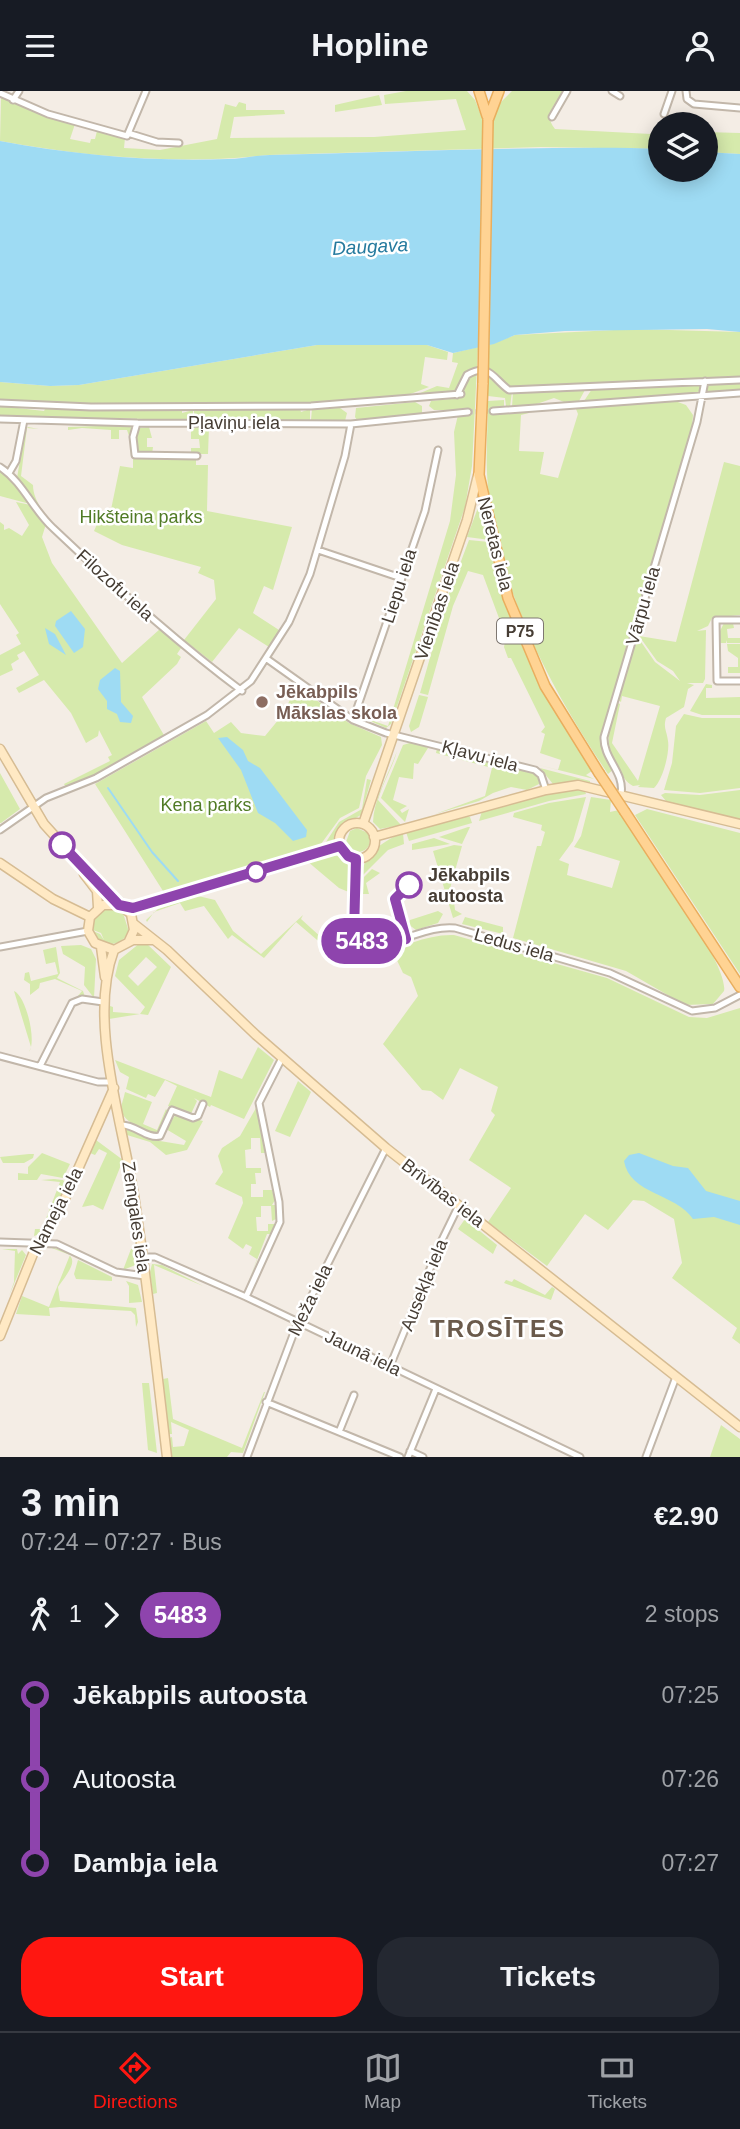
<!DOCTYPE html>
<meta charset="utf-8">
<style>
:root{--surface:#171b24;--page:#242831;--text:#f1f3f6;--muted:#9ea1a6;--line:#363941;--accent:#ff1711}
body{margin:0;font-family:Arial,sans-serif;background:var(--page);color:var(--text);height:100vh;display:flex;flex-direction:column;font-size:26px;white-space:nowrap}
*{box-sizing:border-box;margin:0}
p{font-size:23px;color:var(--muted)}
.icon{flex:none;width:38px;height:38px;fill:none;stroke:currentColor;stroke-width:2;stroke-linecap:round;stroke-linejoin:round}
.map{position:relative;height:1366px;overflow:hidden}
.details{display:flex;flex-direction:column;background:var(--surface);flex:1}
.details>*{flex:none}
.badge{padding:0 14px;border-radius:23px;font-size:24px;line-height:46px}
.fabs{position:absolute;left:648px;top:21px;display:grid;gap:14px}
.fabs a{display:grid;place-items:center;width:70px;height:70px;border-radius:50%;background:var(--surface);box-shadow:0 4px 18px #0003;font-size:35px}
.map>.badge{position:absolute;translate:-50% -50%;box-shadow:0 0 0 4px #fff}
.legs{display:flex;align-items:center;gap:10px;height:77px;padding:0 21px;font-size:23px}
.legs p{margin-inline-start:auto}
.summary{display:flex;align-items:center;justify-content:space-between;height:119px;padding:0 21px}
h1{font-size:38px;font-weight:800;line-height:52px}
.action{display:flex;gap:14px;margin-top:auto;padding:14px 21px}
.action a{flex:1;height:80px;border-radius:28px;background:var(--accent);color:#fff;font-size:28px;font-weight:800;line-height:80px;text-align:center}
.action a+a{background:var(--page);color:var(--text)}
ul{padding:0 21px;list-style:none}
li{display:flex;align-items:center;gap:24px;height:84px;font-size:26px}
li i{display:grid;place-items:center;width:10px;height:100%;margin:0 9px;background:currentColor}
li i::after{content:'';width:18px;height:18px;margin:-9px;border:5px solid;border-radius:50%;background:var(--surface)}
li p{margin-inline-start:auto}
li:first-child i{background:linear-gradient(#0000 50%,currentColor 0)}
li:last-child i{background:linear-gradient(currentColor 50%,#0000 0)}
header{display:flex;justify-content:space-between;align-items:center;height:91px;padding:0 21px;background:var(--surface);font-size:32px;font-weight:800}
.dock{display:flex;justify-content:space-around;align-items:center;height:98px;border-top:2px solid var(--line);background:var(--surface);font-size:19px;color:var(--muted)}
.dock a{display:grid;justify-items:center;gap:4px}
.dock .selected{color:var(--accent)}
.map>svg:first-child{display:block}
.green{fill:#d6eaac;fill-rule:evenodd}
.water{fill:#9edbf3}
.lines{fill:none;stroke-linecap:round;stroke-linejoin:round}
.stream{stroke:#9edbf3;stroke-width:2}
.street-tunnel{stroke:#d1cac2;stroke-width:5;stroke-dasharray:5 2.5;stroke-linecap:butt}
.street-casing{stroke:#c2b7aa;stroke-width:9}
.secondary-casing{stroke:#d6bc93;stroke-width:11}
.primary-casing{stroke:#e9ae5e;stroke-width:12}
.street{stroke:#fff;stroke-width:5}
.secondary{stroke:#ffe9c4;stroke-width:8}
.primary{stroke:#ffd393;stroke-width:9}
.primary-bridge-casing{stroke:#e9ae5e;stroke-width:12;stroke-linecap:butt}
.primary-bridge{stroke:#ffd393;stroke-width:9}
.line-1-casing{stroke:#fff;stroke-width:16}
.line-1{stroke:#8e44ad;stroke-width:10}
.education-dot{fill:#8d6e63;stroke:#fff;stroke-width:2.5}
.stop-1-dot{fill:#fff;stroke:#8e44ad;stroke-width:3.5}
.labels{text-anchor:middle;stroke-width:5;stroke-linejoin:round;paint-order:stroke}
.shield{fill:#fff;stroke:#7e7771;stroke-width:2}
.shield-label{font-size:16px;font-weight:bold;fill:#463d34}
.street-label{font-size:18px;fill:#463d34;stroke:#fff}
.park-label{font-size:18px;fill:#507b25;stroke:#fff}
.education-label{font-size:18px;font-weight:bold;fill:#785e54;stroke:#fff;text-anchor:start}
.stop-label{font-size:18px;font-weight:bold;fill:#463d34;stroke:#fff;text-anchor:start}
.water-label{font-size:19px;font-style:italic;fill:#257a9e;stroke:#fff}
.district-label{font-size:24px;font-weight:bold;letter-spacing:2px;fill:#6a5a4b;stroke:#fff}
</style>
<header><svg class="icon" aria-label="menu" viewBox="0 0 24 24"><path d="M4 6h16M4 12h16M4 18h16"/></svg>Hopline<svg class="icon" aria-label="person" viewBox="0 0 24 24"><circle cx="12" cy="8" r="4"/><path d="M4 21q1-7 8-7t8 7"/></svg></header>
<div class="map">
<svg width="740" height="1366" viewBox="0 0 740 1366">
<rect width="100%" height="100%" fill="#f4ede5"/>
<path class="green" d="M406,0H467L475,9L483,29H493L500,12L512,0H564C555,13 543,24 555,38L651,43L660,45V58L541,56L268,64C179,74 87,66 0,50L1,6L46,26L75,33L70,48L90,52L91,48H95L97,40L125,47L124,57L160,59L217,48L225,13L236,16L239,11L246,13V19H284L285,23L234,26L230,47L374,46L466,39L456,8L385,13L384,4Z
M379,4L382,14L335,21V14Z
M705,41L740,42V63L705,61Z
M634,238L740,241V287L506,296L495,281L488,279L489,254L515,244Z
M317,254H427L448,261L447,269L425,266L421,293L429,296L397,308L362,312L89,314L0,311V291L50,295L79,294Z
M478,256L472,375L465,416L391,633L386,637L359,625L388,635L450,430L456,384L454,341L458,324H466L468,319H434L429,315L431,310L459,307V302L406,308L437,295L449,297L458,272L452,271L453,262Z
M488,280L512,300L510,316L506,315L505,307L488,305Z
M740,291V300L705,302L709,293Z
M699,293L701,299L694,303L584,310L592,298Z
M586,297L579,310L564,311L554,307L531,315L512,316L513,301Z
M504,309V315L494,317L495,322H529L521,324L519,360L544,361L540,383L558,387L578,323L576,318L556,319L675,310L686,314L693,324L692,337L602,639V657L614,678L608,683C549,595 500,502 488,395C485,367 488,338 488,310Z
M415,311L422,315V322L357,329L355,326L356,317Z
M0,315L44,320L45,318L182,319V322L193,319V329L0,325Z
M340,317L347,322L345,330L311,329L312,318Z
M300,318L301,321L310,318V329H194V319Z
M99,335H130L133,338L130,348L127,339H119V348H111V339L82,337L68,339V336Z
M198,335L209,336L208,363H191V357H200L199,348H191V340Z
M28,336L39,338L27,337L21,385L33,394C33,418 64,443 80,461L49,430L17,387L25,339Z
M149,336L152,347H147V356H153L152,363L141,362L136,357L135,344L140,337Z
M133,366L196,367V374H208L207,420L292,436L273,499L264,495L253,522L279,539L269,556L239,537L212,571L184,549L216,508L214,489L198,482L201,476L122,454L94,440L98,431L108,433L120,375L133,377Z
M724,371L740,375V524L712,527L708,535L697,540L706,539L705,588L703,592H687L694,594L688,598L684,616L666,627C663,637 667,640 668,650C670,660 663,689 654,697L638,696L640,694L633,695C625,691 623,684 618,677C605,655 605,634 618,612L620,613L612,652L638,690L660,615L622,605L621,611L617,608L637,545L655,571L680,590L673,580L657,570L639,545L676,551Z
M0,380L9,385L30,413L0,405Z
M16,411L31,414L46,433L42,446L52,472L122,572L160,538L181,557L177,563L181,566L177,573L142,606L165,646L100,682L66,696L64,693L110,670L108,666L112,664L99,639L98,645L86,652L71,622L44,589L19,602L16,597L39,584L24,560L17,564L19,568L11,573L13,579L0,585V564L21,553L16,544L19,542L0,513V431L4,434V439L9,437L22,445L29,434Z
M479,414L481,415L490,449L467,446Z
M469,449L489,451C509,540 544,604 592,680L586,684L594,688L535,673L558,679L561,669L540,662L545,643L541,641L545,636L511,567H508L504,556L506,546L483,484L468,480L453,515L428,604L420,602L446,510Z
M724,532H733L734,537L727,538L728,547H740V552H727V549L726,552H720L719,542Z
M727,553H740V582H728V576H738V567L728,560Z
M706,593L712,594V597H706V607L740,606V624H702L690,620Z
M296,595L349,632L381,646L382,654L366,685L359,717L340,727L321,753L156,805L163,800L95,693L206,630L214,642L231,631L241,642L265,645L284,622Z
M419,604L428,606L419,636L411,641L409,635Z
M684,623L702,627H740V697L700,702L664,699L672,672L676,635Z
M413,651L428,657L418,673L414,672L413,688L399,686L393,709L407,715L400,719L402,722L409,718L405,731L381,707L403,654Z
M437,657L534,682L539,687V693L527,699L511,696L493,702L479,710L435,723L485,705L492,677L436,662Z
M397,660C393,676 383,691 378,709L401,734L380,738L373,731C374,706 389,683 397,660Z
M540,677L590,690V692L553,693Z
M0,682L20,718L1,732H0Z
M367,688L371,689L361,724L346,732L333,750L324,754L339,731L362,718Z
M566,698H584L586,703L549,710L479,730L482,720Z
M740,699V730L666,710L661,704L665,702L700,704Z
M586,706L573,750L559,769L569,773L567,784L612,797L620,770L574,756L581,745L591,706L611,709L610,721L619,719C638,748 730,873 724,900L713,913L685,914L626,880L513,847L537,755H541L545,741L541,739L542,734L513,726L514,722L549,712Z
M647,718L740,742V883L635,724Z
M465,725L470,726L472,732L409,750L406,741Z
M470,736L462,753L439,746L468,736Z
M357,737L368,742C374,754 365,764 352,760L346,751L350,740Z
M403,742L404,753L388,759L361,786C362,765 385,748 403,742Z
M434,747L450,753L412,759V753Z
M454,754L462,755L449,801L453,802L455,819L462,823L453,827L433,760Z
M332,764L342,765L350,777L351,802L339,797L307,770Z
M372,778L380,782L366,792L369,803H363L364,786Z
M198,805L215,809L233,840L261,863L303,824L301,828L333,857L342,849H348V875H343L344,853L340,852L330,860L296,831L264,867L232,844L228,848L204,815L185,820L180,812L154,821L147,831L146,829L158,818Z
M116,818L123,822L129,841C121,856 101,858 93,840L100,843L104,849L101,842L93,839L94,828L103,819Z
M438,820L443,823L438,832L416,839L408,833L410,829Z
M465,826L503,836V843L462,833Z
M392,834L396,835V841C388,850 373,851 363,844Z
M454,844L607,887L689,926L707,927L740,917V1253L732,1247L737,1237L672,1187L682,1172L674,1128L644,1110L633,1109L608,1139L585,1123L547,1175L488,1131L511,1097L469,1069L495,1024L491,1020L498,996L460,977L443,1009L431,1000L422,999L383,953L418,905L411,886L403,882L395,865L353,875V869C359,866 366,867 374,865C400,857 427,843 454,844Z
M140,852H146L171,876L148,924L140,923L109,928L110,915L113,916V921L140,923L145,916L115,885L119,869ZM146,866L157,876L138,895L128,885Z
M81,854L91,858L96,868L94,907L84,894L85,876L63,863L61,855Z
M56,856L60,882L57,887L83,900L85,906H77L82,900L55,888L40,892L39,897L30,904V893L24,889L25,882L29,881L31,890L58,883L55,871L46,873L43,859Z
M14,900C26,905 37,950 29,961L31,956Z
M258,956L274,969L244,1028L211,1014L210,1016L194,1007L197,1010L190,1025L168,1015L177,995L165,989L155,1006L148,1003L146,1007L126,998L129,986L120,981L115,969L211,1006L219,979L242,988Z
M298,990L311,1001L290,1046L275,1040Z
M125,1001L152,1011L143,1033L157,1039L166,1018L169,1022L158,1043C148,1042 123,1031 121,1019C121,1013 124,1007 125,1001Z
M256,1017L265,1062H261L260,1047H251V1058L245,1059L246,1077H261V1082H255L256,1093H251V1106H263V1099H272L275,1109L272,1114H276L278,1127L272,1130L271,1115H261V1126H256L257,1140H268V1133H277L272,1143H267L245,1200L257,1168L249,1163L252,1156L246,1153L243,1158L228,1147L243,1112L242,1106L215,1093L223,1081L218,1065L222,1057L240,1045Z
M176,1023L203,1030L187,1059L166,1064L150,1051L127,1044L125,1035L154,1049L184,1054L186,1050L166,1038Z
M96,1049L123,1069L103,1119L93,1114L82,1116L107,1062L99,1058L95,1064L90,1062Z
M42,1062L70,1073L63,1087L41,1083L37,1089H18V1082L28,1083V1076Z
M29,1063H34L33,1067L24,1072H3L0,1066Z
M54,1088L63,1089L68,1094L42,1142L29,1147L34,1145L35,1138H42L60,1091L41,1089Z
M465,1128L497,1154L493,1163L458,1138Z
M49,1156C84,1163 73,1175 58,1196L60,1210L136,1217L138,1231L136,1236L135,1224L131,1220L60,1216L49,1217L50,1225L16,1223L22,1205L49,1216L70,1164Z
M2,1158H17L18,1163L22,1159L26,1164L9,1205L14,1191L15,1160Z
M131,1158H137L138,1173L123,1179Z
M78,1169L112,1186V1190L76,1188L74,1183Z
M152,1173L162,1174L203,1195L154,1174L157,1202L153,1203L150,1181Z
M514,1188L545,1204L552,1196L555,1198L551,1209L504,1192L506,1189L512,1191Z
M126,1190L138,1194L142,1211L129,1212V1195Z
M168,1287L173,1328L242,1357L264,1301H265L243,1362L231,1361L227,1366H172L169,1347L172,1346L173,1356L184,1355L189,1339L171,1331L172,1343H169L163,1288Z
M142,1292H149L157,1362L148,1359Z
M721,1334L740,1348V1366H710Z"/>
<path class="water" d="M0,50C75,64 152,71 228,68C242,68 256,64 270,64C390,61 511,56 631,57L660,58V79H705V61L740,63V241L707,238L565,240L515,244L494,253L453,262L427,254H317L79,294L50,295L0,291Z
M71,520L85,538L83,556L74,562L55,535L56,530Z
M45,537L55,543L66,564L49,553Z
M115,577L120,580L121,611L133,625L131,632L120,631L117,623L107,618V610L98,598L100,589Z
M227,646L243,659L248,670L260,677L307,739L306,746L293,750L275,732L258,722L241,679L218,647Z
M639,1062L673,1075L688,1077L706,1100L740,1110V1134L714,1126L693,1128C676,1102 630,1104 624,1070L629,1064Z"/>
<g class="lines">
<path class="stream" d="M108,697L152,761L178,790"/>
<path class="street-tunnel" d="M468,321L493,320"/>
<defs>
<path id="street" d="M612,0L620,5
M686,0L687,8L694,13L740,17
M0,2L48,23L127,45L146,0
M13,9L19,0
M664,23L672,0
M552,26L567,0
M131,43L157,51L179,52
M457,304L467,284C490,271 493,288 509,299L740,289
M0,312L91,316L311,315L461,303
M493,320L740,302
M0,328L137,332L351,333L468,321
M137,332L133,346L135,364L197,365
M0,376C23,391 33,419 53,437C113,494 175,550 242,600
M9,382L16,370L24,329
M318,459L401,487
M740,529H716L717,590H740
M267,568L353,629L386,642L535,679L541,684L546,699
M353,629L425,420L438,359
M621,703C625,681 603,668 604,646L697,331L705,290
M0,739L46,707L96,687L207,624L251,590L289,531L310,483L345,365L351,333
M356,768L354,841L366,852C397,857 424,834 455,837L610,882L692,920L715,917L740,904
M0,856L88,840
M0,965L98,991H112
M40,975L72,912L82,908L103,911
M122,1034C136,1034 147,1048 160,1045L172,1019L193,1027L198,1025L203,1013
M0,1151L57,1153L116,1181L145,1185
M143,1166H155L246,1206L580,1366
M246,1206L280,1131L279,1111L259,1012L282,967
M390,1275L441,1151L459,1114
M266,1311L400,1366
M339,1341L354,1304
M410,1360L423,1366
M247,1366L296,1236L386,1057
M408,1366L436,1298
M646,1366L676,1286"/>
<path id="secondary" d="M0,658L44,733L109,805L131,823L134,839L129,850
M339 750a18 18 0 1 1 36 0a18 18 0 1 1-36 0Z
M363,733L467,429L478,384
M374,746L546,699L578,694L740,733
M0,772L53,808L90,826
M84,783L97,800L98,816
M119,814H103L90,826L88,840L95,852L114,859L133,849H151
M125,817L142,815L340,755
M134,833L167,859L256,944L386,1057L740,1336
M101,856L105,886
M114,859C87,931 124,1035 135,1111C148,1196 157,1281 167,1366
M0,1245L33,1163L63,1112L114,997"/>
<path id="primary" d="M479,0L487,25
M488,29L499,0
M483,292L479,384L508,507L545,595L599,682
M625,721L740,896"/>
</defs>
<use href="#street" class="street-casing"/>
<use href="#secondary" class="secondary-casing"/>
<use href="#primary" class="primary-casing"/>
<use href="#street" class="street"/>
<use href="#secondary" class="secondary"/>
<use href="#primary" class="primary"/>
<defs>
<path id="primary-bridge" d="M483,292L488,29
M599,682L625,721"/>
</defs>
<use href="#primary-bridge" class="primary-bridge-casing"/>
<use href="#primary-bridge" class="primary-bridge"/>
</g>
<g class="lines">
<defs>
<path id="line-1" d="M62,754L119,814L133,817L340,755L348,765L356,768L354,841C366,859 388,852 406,848L395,808L409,794"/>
</defs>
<use href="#line-1" class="line-1-casing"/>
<use href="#line-1" class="line-1"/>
</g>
<circle class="education-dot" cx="262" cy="611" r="7"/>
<g class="stop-1-dot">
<circle cx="62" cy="754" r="12"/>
<circle cx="256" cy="781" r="9"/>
<circle cx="409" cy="794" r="12"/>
</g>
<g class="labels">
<rect class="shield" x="497" y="527.5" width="46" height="25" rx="5"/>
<g class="shield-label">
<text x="520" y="546">P75</text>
</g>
<g class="street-label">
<text x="234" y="338">Pļaviņu iela</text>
<text transform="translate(495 453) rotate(76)" y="6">Neretas iela</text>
<text transform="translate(115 494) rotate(42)" y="6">Filozofu iela</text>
<text transform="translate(399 495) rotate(-72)" y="6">Liepu iela</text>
<text transform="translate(643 515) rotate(-74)" y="6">Vārpu iela</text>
<text transform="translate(437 520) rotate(-71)" y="6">Vienības iela</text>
<text transform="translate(480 665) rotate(15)" y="6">Kļavu iela</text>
<text transform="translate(514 854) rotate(16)" y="6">Ledus iela</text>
<text transform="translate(443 1102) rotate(38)" y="6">Brīvības iela</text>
<text transform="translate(56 1120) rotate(-63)" y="6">Nameja iela</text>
<text transform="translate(136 1126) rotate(82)" y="6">Zemgales iela</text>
<text transform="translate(424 1194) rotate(-68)" y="6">Ausekļa iela</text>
<text transform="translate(310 1209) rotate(-64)" y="6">Meža iela</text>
<text transform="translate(363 1262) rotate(26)" y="6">Jaunā iela</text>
</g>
<g class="park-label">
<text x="141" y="432">Hikšteina parks</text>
<text x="206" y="720">Kena parks</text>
</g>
<g class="education-label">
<text x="276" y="607">Jēkabpils<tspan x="276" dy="21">Mākslas skola</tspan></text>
</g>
<g class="stop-label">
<text x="428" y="790">Jēkabpils<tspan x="428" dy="21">autoosta</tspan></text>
</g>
<g class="water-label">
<text transform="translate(370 155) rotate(-3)" y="7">Daugava</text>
</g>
<g class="district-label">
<text x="498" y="1246">TROSĪTES</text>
</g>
</g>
</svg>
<div class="fabs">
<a><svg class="icon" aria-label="layers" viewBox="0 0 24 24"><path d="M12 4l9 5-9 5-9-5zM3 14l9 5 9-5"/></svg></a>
</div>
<b class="badge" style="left:362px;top:850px;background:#8e44ad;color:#fff">5483</b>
</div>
<section class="details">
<div class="summary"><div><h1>3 min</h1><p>07:24 – 07:27 · Bus</p></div><b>€2.90</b></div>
<div class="legs"><svg class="icon" aria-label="walk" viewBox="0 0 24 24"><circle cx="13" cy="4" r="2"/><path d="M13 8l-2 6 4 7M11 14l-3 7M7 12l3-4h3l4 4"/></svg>1<svg class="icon" aria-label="forward" viewBox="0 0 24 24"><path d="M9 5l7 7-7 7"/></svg><b class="badge" style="background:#8e44ad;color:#fff">5483</b><p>2 stops</p></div>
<ul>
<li><i style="color:#8e44ad"></i><b>Jēkabpils autoosta</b><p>07:25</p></li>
<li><i style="color:#8e44ad"></i><span>Autoosta</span><p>07:26</p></li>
<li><i style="color:#8e44ad"></i><b>Dambja iela</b><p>07:27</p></li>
</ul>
<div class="action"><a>Start</a><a>Tickets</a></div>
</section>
<nav class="dock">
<a class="selected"><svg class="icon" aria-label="directions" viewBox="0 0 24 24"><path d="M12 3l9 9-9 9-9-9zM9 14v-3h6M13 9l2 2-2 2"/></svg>Directions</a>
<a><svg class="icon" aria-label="map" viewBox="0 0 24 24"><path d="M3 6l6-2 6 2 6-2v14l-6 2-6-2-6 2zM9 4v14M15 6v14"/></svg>Map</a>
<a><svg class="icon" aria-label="tickets" viewBox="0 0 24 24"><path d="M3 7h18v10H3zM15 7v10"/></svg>Tickets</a>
</nav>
